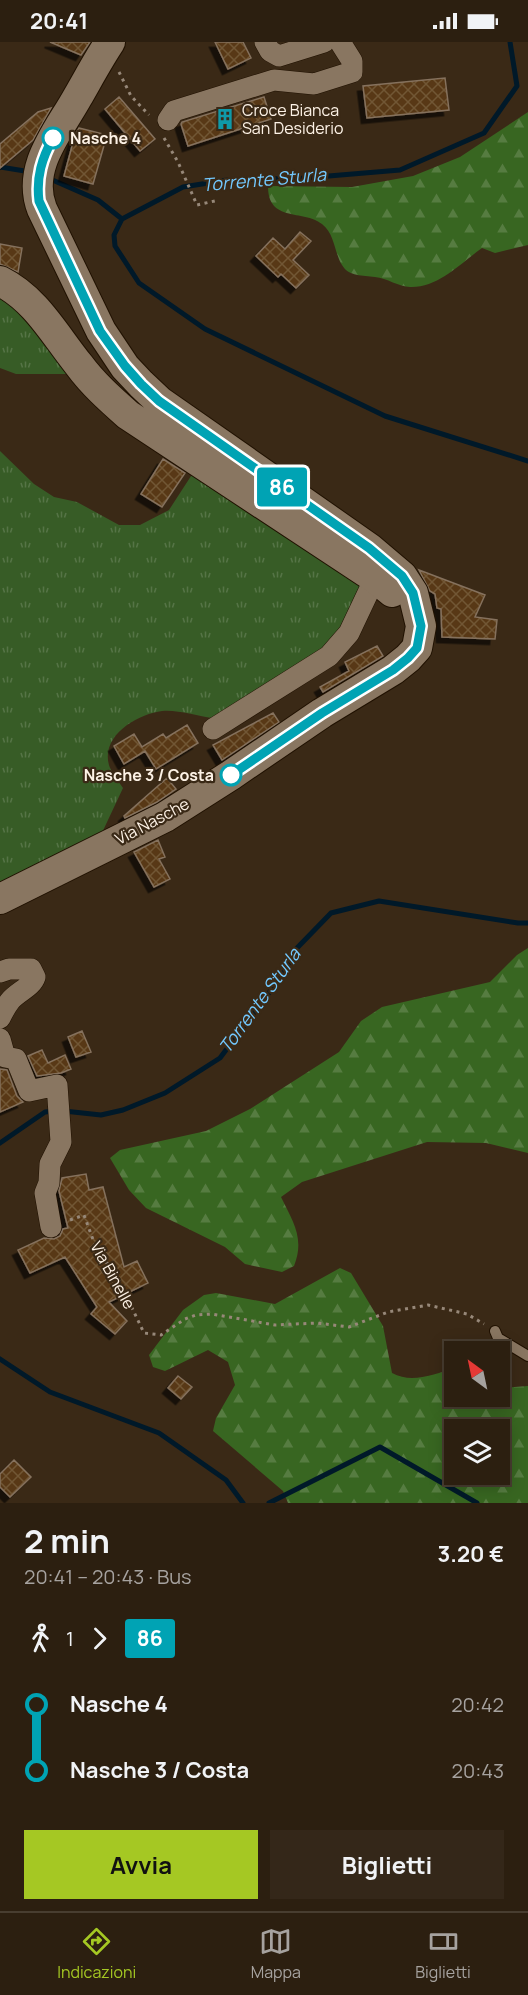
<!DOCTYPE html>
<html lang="it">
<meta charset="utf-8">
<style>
:root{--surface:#2c1f10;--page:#342719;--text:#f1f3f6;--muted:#a6a29f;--line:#483d30;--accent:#a5c823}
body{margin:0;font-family:Manrope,sans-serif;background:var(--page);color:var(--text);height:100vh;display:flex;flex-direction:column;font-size:22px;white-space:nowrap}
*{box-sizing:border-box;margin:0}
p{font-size:20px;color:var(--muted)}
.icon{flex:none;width:33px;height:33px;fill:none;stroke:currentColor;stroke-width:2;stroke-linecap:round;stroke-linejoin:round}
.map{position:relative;height:1461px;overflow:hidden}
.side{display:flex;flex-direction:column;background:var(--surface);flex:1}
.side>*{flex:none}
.badge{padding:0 12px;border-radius:4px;font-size:21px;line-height:39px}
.needle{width:39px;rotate:327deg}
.tools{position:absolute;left:444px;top:1299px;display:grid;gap:12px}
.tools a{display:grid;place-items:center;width:66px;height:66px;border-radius:0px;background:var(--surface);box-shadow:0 3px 15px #0003,0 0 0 2px var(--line);font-size:30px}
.map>.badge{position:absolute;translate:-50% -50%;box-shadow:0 0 0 3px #fff}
.legs{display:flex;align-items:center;gap:9px;height:66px;padding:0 24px;font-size:20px}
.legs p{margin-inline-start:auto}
.head{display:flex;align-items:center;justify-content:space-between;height:102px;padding:0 24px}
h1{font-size:33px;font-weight:700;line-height:45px}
.button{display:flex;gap:12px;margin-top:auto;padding:12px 24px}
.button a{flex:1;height:69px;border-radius:0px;background:var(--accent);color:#111;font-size:24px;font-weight:700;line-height:69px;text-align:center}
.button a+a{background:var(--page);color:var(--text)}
ul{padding:0 24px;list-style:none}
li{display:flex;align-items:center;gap:21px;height:66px;font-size:22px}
li i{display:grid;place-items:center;width:9px;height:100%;margin:0 8px;background:currentColor}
li i::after{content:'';width:15px;height:15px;margin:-8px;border:4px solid;border-radius:50%;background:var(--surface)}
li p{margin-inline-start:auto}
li:first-child i{background:linear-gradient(#0000 50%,currentColor 0)}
li:last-child i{background:linear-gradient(currentColor 50%,#0000 0)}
.status{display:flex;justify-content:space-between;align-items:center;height:42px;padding:0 30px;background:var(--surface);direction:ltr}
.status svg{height:16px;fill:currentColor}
.tab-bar{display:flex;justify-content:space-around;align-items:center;height:84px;border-top:2px solid var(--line);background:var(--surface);font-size:16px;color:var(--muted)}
.tab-bar a{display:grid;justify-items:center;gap:3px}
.tab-bar .selected{color:var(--accent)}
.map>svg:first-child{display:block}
.grass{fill:url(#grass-tufts)}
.forest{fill:url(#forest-firs);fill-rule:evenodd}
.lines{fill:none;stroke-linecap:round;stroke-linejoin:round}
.stream{stroke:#001929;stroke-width:5}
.building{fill:url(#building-cross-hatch);stroke:#85715d;stroke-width:1.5;filter:url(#shadow)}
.lane-casing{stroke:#201101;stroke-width:12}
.street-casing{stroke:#201101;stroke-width:22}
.secondary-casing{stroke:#201101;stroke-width:32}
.path{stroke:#978879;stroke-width:3;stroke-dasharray:3 4.5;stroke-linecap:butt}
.lane{stroke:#897661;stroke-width:10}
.street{stroke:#897661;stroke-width:21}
.secondary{stroke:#897661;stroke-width:30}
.line-1-casing{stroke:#fff;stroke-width:14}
.line-1{stroke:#00a3b4;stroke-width:9}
.stop-1-dot{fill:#fff;stroke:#00a3b4;stroke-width:3}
.labels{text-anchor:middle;stroke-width:4.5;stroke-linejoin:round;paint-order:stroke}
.poi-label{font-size:16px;fill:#fdf2e6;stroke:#3a2916;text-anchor:start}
.stop-label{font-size:16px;font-weight:bold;fill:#fdf2e6;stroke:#3a2916;text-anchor:start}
.street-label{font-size:16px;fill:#fdf2e6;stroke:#3a2916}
.water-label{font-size:18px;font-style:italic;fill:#73c9ff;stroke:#3a2916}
</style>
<div class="status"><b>20:41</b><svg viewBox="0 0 49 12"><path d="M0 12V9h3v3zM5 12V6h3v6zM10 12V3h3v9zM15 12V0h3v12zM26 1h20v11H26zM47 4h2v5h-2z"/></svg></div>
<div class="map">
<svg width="528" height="1461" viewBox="0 0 528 1461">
<defs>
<pattern id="grass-tufts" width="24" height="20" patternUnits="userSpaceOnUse" patternTransform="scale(1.5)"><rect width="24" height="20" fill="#375c26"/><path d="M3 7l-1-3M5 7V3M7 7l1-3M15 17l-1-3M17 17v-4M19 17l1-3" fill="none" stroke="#557446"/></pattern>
<pattern id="forest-firs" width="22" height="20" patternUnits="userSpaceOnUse" patternTransform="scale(1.5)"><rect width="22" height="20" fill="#386621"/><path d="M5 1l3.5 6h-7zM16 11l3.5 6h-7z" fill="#567c41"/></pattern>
<pattern id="building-cross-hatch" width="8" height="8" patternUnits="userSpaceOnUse" patternTransform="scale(1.5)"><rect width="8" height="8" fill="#583914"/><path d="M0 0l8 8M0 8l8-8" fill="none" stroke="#715636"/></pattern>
<filter id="shadow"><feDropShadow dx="-5.5" dy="5.5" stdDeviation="0" flood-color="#0009"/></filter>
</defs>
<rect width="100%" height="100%" fill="#3a2916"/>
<path class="grass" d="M0,251L31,275L73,332H16L0,326Z
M0,409L34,442L54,455L77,460L119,483H140L169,468L193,431L364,547L359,558L325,606L212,676C199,674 175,667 162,669C137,672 98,695 110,726C113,733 119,740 123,746L100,795L0,848Z"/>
<path class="forest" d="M528,70V203L495,211L482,206C461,221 438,246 410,245C399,245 387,236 375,235C363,233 349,235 342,223C334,210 335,192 322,182C303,167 268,181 268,144L352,145L413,134L460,115Z
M528,906V1111L486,1101L427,1100L302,1140L281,1155C293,1180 305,1196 294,1224L282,1230L245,1222L225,1205L146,1166L129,1148L110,1116L120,1108L206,1089L250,1067L339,1010L361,979L382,965L490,940L517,913Z
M340,1226L351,1231L383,1284L392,1331C412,1342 433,1332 454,1327V1354H500V1346L528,1344V1461H288L283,1449L213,1389L216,1376L235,1343L228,1320L208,1308L165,1329L153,1325L149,1313L183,1268L204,1253L216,1251L275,1262ZM454,1388H500V1432H454Z"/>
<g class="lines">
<path class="stream" d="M510,0L517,44L484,91L400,128L305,136L227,138L183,145L122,177L114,193L115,204L139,241L205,287L385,374L528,419
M0,125L31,130
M48,136L98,158L122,177
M64,1069L101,1073L123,1068L165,1051L220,1016L283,932L297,906L331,871L379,859L518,881H528
M0,1101L45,1070L55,1069
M0,1317L50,1350L159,1391L226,1438L243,1461
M269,1461L380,1405L477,1461"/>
</g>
<path class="building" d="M50,0H90L81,13Z
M215,0H243L251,16L228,27Z
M445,36L449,68L367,76L363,44Z
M119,55L155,97L140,109L105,67Z
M264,55L271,77L188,104L181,82L182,80Z
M51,66L33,98L0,126V102L38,70Z
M79,86L107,93L93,142L64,134L75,93Z
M300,190L311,199L293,218L309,233L296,246L281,232L278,235L256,214L273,196L285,207Z
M0,202L22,206L18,230L0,222Z
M163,417L185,431L162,465L141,452Z
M419,528L485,553L475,575L497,578L495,597L442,595L441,567L437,566L435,552L430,549Z
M377,604L383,614L323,650L320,645L349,629L345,620Z
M273,671L279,680L222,718L213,703Z
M187,683L198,701L156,727L145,709L124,722L114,704L134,692L142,705L163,692L166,696Z
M167,736L176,747L157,760L125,776L124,774Z
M158,798L165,815L159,817L170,837L154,845L134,810Z
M82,989L91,1010L76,1015L68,995Z
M42,1008L48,1021L65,1013L71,1027L61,1031L37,1034L28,1014Z
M0,1027L7,1028L17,1054L23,1060L0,1070Z
M86,1132L89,1148L103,1145L124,1225L137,1219L148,1241L109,1260L127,1279L115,1292L91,1272L97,1265L65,1215L30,1231L18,1208L44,1196L54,1197L60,1194L63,1187L68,1186L59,1149L62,1136Z
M178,1334L192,1345L181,1357L168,1346Z
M14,1418L31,1435L10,1455L0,1445V1432Z"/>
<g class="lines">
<defs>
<path id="lane" d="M495,1289L498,1296L528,1314"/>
<path id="street" d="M265,0L270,9L279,14L324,0
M168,78L174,69L274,38L314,42L352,30V19L340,0
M213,687L329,614L349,591L375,536
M0,930L9,927H31L35,935C32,945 17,950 10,959C6,964 3,970 0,976
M0,997L5,1015L16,1017L29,1049L57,1043L61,1100L50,1122L49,1141L45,1151L51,1185"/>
<path id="secondary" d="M0,239C36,257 54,292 79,323C93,342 110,357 128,373L375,536L392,550
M0,857L165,775L231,733L322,671L393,628L408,616L417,606L421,584L413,551L402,534L369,506L159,359L141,342L125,325L101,289L42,167C26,126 58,90 77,56C88,37 98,18 110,0"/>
</defs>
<use href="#lane" class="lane-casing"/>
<use href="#street" class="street-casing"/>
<use href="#secondary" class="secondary-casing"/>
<path class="path" d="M119,30L131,54L149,73
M164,96L178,120L197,163L219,158
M70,1178L84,1173L99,1214L113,1226L144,1291L161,1293L185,1277L196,1273L212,1272L275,1283L317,1281L349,1285L388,1270L428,1263L467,1272L484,1282"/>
<use href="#lane" class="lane"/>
<use href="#street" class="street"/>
<use href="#secondary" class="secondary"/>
</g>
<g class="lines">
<defs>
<path id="line-1" d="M53,96C42,116 36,135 39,159L100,289L125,324L141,342L159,359L369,506L402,534L413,551L421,584L417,606L408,616L393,628L322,671L231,733"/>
</defs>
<use href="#line-1" class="line-1-casing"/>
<use href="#line-1" class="line-1"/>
</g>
<defs>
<symbol id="building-bare" viewBox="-9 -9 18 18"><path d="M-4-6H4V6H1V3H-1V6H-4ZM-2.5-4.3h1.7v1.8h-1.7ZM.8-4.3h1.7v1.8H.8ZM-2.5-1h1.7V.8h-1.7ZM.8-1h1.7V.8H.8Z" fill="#0f9aa8" stroke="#3a2916" stroke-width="2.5" paint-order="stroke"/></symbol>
</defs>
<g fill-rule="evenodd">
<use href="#building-bare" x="210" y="62" width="30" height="30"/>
</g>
<g class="stop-1-dot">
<circle cx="53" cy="96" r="10"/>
<circle cx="231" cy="733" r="10"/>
</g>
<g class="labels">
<g class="poi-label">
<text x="242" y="74">Croce Bianca<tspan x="242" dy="18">San Desiderio</tspan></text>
</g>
<g class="stop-label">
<text x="70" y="102">Nasche 4</text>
<text x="214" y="739" text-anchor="end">Nasche 3 / Costa</text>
</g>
<g class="street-label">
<text transform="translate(152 779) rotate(-28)" y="6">Via Nasche</text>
<text transform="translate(113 1233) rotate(61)" y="6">Via Binelle</text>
</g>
<g class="water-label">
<text transform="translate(264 138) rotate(-5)" y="6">Torrente Sturla</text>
<text transform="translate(260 959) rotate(-54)" y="6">Torrente Sturla</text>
</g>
</g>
</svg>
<div class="tools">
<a><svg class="needle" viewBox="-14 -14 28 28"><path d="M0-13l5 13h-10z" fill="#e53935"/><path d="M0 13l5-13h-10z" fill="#a6a29f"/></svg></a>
<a><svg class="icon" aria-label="layers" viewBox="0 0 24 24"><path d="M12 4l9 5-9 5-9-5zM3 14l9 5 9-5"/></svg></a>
</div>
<b class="badge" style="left:282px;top:445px;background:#00a3b4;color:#fff">86</b>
</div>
<section class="side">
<div class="head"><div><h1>2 min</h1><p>20:41 – 20:43 · Bus</p></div><b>3.20 €</b></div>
<div class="legs"><svg class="icon" aria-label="walk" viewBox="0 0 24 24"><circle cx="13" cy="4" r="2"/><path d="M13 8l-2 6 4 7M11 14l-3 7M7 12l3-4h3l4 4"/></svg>1<svg class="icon" aria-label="forward" viewBox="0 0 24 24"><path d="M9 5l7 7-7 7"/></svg><b class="badge" style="background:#00a3b4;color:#fff">86</b></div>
<ul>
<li><i style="color:#00a3b4"></i><b>Nasche 4</b><p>20:42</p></li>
<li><i style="color:#00a3b4"></i><b>Nasche 3 / Costa</b><p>20:43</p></li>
</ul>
<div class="button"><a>Avvia</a><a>Biglietti</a></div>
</section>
<nav class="tab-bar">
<a class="selected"><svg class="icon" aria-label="directions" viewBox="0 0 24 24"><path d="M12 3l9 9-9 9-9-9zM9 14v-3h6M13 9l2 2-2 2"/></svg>Indicazioni</a>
<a><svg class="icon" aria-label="map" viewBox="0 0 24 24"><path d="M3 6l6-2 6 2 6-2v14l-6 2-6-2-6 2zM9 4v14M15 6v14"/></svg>Mappa</a>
<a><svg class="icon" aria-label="tickets" viewBox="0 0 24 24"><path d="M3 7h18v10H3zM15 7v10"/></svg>Biglietti</a>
</nav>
